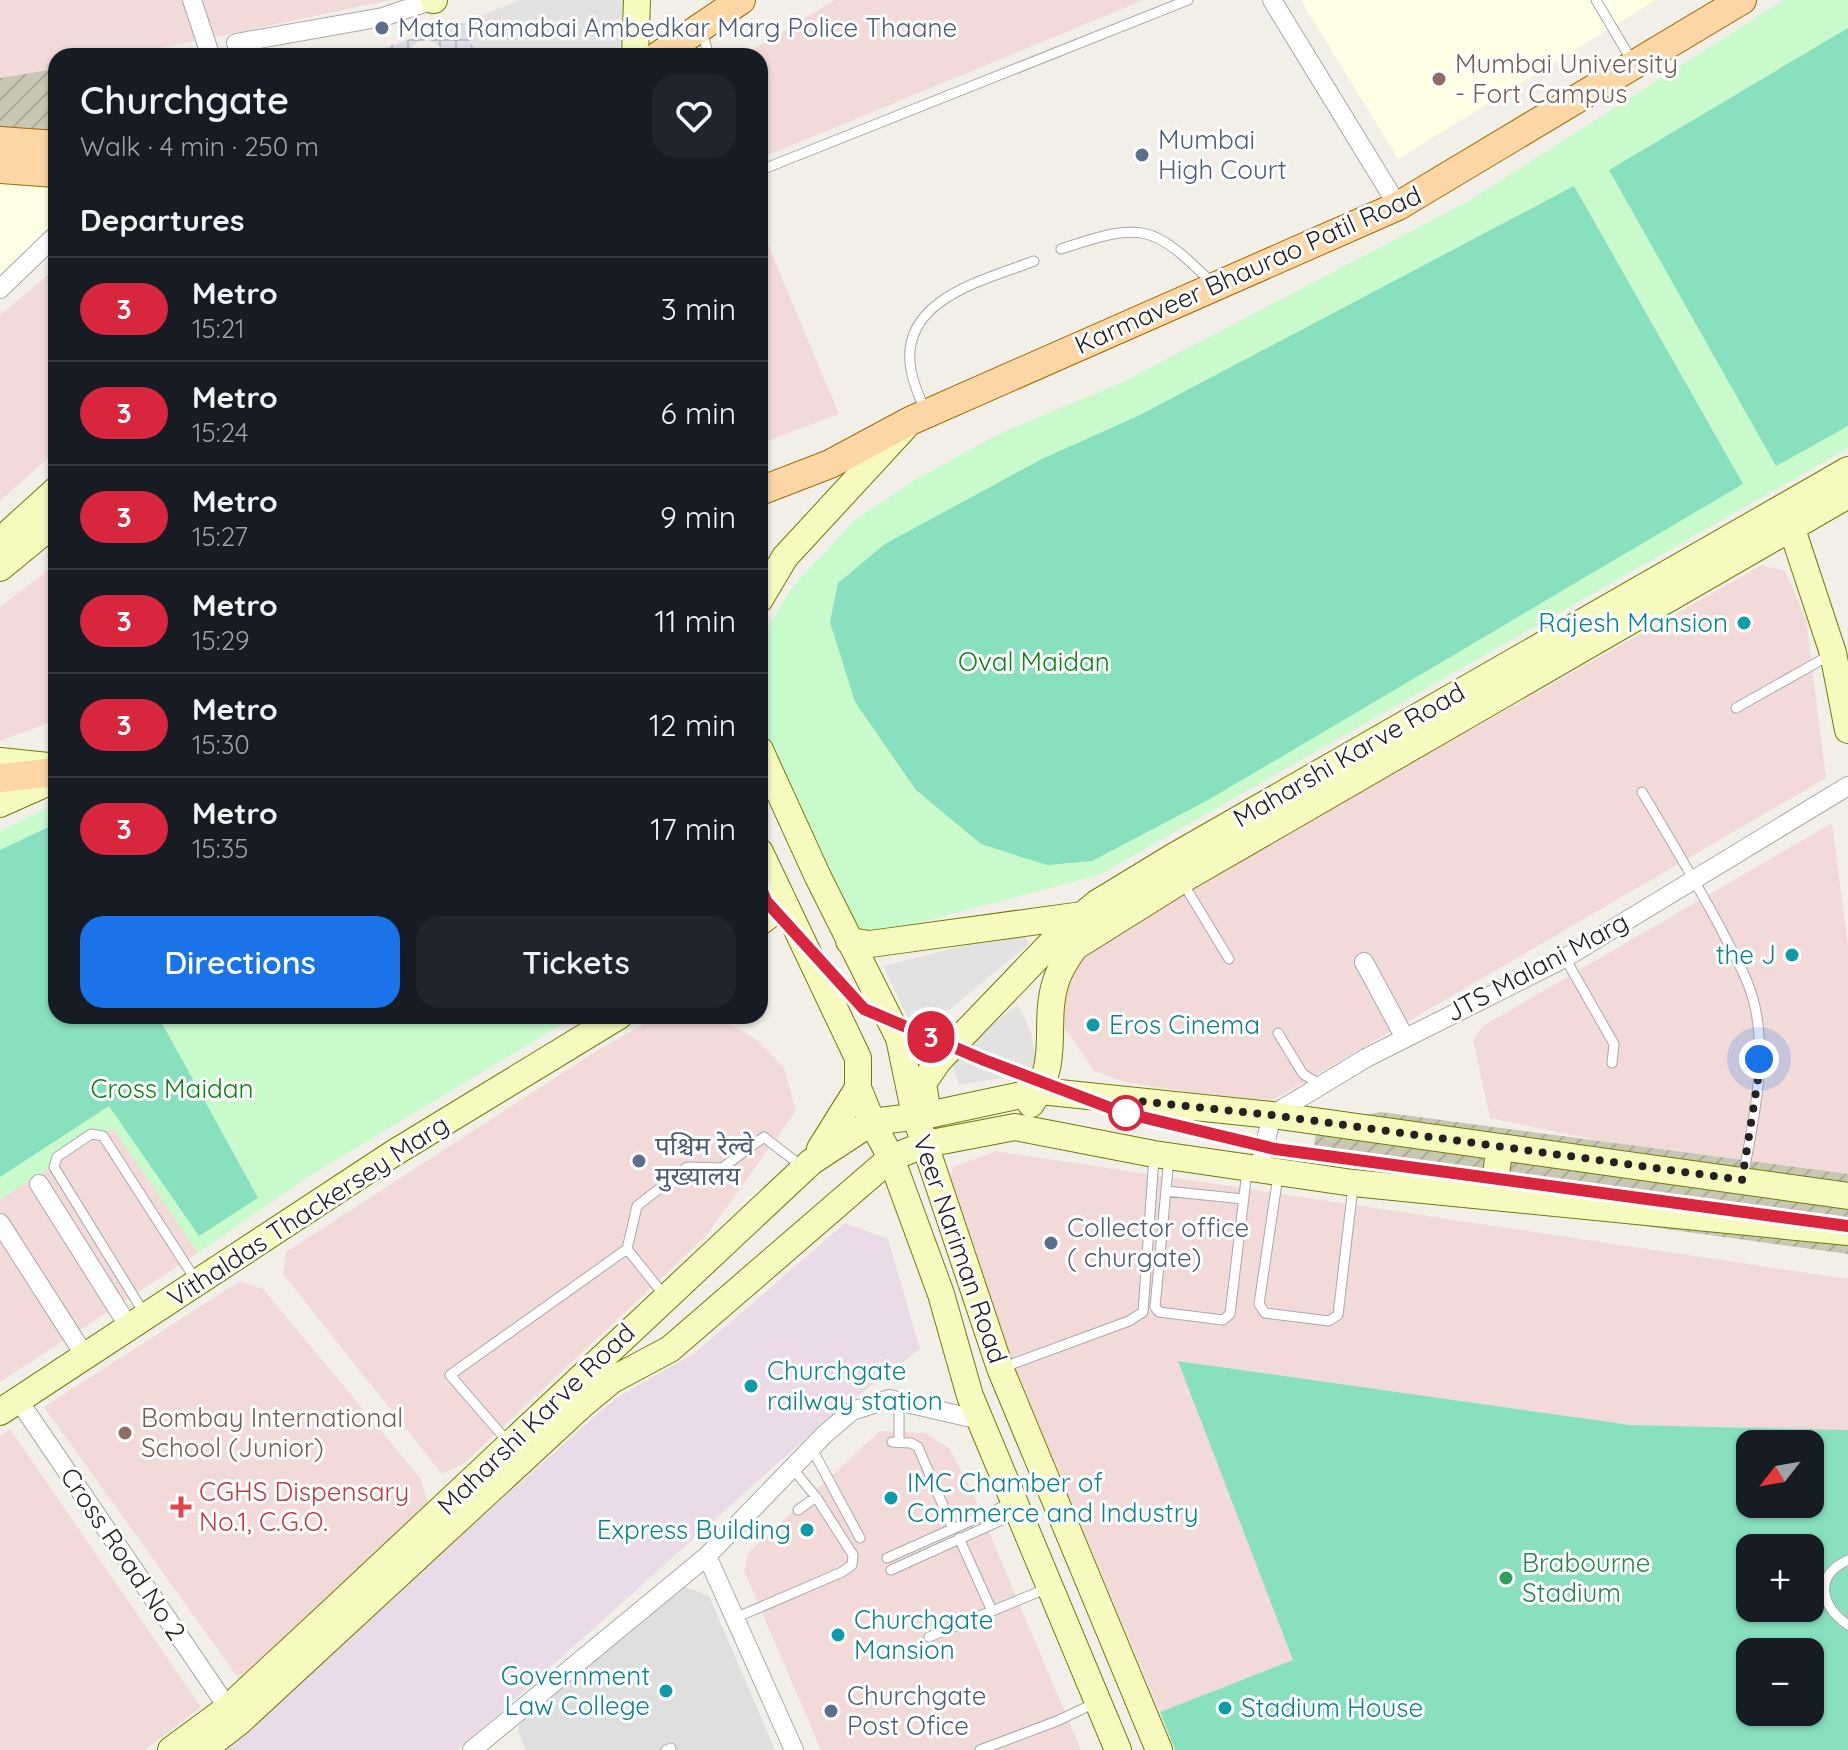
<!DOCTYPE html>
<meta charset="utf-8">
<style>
:root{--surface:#171b24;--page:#20242c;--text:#f1f3f6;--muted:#9ea1a6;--line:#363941;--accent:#1a73e8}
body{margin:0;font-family:Quicksand,"Noto Sans Devanagari",sans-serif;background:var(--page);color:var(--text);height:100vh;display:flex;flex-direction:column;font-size:30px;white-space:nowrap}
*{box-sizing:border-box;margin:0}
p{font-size:26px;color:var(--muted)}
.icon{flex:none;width:44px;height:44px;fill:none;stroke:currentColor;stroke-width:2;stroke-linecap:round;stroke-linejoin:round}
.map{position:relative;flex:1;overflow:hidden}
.sheet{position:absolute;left:48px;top:48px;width:720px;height:976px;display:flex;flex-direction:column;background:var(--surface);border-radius:24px;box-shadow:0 2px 6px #0004}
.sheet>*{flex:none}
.badge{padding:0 16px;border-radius:26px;font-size:28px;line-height:52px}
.needle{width:52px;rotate:239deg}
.buttons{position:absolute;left:1736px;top:1430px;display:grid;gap:16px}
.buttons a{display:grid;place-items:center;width:88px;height:88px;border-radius:16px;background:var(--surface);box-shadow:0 2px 6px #0004;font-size:40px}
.you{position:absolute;width:40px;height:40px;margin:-20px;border:6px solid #fff;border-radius:50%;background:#1a73e8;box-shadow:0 0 0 12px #1a73e833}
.map>.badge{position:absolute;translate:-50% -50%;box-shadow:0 0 0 4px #fff}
h2{padding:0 32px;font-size:30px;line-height:72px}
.round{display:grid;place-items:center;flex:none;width:84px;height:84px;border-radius:24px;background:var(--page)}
.headline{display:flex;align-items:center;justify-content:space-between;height:136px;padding:0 32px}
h1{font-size:38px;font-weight:600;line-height:60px}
.cta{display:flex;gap:16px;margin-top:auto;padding:16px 32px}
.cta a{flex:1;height:92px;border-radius:24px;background:var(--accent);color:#fff;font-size:32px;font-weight:600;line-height:92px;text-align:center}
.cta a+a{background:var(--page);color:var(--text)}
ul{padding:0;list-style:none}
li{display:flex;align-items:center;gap:24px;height:104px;padding:0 32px;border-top:2px solid var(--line)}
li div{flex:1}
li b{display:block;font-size:30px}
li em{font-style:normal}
li .badge{min-width:88px;font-weight:700;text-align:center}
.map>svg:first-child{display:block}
.residential{fill:#e0dfdf}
.commercial{fill:#f2dad9}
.industrial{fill:#ebdbe8}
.education{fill:#ffffe5}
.construction{fill:url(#construction-furrows)}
.park{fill:#c8facc}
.pitch{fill:#88e0be;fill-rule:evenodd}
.parking{fill:#e2e2e2}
.plaza{fill:url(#plaza-grid)}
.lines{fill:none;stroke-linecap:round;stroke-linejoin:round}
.lane-casing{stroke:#a9a9a9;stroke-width:11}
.street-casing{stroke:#a9a9a9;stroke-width:20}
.secondary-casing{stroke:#707d05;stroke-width:28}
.primary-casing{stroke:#a06b00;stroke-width:30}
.lane{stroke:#fff;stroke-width:9}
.street{stroke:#fff;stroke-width:18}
.secondary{stroke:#f7fabf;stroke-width:26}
.primary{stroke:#fcd6a4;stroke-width:28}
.line-casing{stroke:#fff;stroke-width:18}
.line{stroke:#d7263d;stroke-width:12}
.walk{stroke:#222;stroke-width:8;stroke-dasharray:0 14.4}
.service-dot{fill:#5c6f8a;stroke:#fff;stroke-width:3}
.education-dot{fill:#8d6e63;stroke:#fff;stroke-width:3}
.culture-dot{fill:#0f9aa8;stroke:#fff;stroke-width:3}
.stop-dot{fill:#fff;stroke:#d7263d;stroke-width:4}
.health-dot{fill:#e0444e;stroke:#fff;stroke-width:3}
.leisure-dot{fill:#2e9e5b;stroke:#fff;stroke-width:3}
.labels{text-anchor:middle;stroke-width:6;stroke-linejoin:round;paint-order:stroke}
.service-label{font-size:26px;fill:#4e5e75;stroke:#fff;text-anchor:start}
.education-label{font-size:26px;fill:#785e54;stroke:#fff;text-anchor:start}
.street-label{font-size:26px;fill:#222;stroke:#fff}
.culture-label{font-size:26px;fill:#0d838f;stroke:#fff;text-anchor:start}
.park-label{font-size:26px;fill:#0c8416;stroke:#fff}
.health-label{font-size:26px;fill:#be3a42;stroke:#fff;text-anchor:start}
.leisure-label{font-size:26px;fill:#27864d;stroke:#fff;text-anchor:start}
</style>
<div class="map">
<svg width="1848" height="1750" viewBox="0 0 1848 1750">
<defs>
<pattern id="construction-furrows" width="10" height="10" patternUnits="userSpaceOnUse" patternTransform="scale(2)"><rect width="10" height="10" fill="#c7c7b4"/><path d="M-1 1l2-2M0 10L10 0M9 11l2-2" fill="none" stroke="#abab9a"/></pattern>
<pattern id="plaza-grid" width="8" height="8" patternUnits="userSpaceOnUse" patternTransform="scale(2)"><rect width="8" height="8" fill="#dddde8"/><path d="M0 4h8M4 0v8" fill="none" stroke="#bdbdc7"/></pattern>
</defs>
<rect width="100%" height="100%" fill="#f2efe9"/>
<path class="residential" d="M683,1586L709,1596L775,1750H526L519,1733L518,1711Z"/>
<path class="commercial" d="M0,0H391L123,56H56V70L0,82Z
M835,0H1144L768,155L760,139V56H742Z
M760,226L839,414L760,444Z
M56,271V451L0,501V315L49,274Z
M56,564V720L0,741V607Z
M1762,565L1785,571L1806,620L1826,778L1266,1104L1125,1082L1094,1071L1065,1028L1058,989L1075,954Z
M1832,823L1848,946V1175L1829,1189L1490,1118L1473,1040L1483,1026Z
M658,1016H718L757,1040L784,1068L796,1111L705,1237L462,1465L442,1474L283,1274L286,1252L598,1050Z
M113,1127L198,1253L0,1382V1199Z
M995,1151L1848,1279V1430L1631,1425L1179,1361L1293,1660L1160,1712L995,1321L946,1182L954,1167Z
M240,1281L263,1289L421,1479L429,1507L239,1679L44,1407Z
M10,1429L201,1707L145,1750H0V1436Z
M880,1431L925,1433L949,1448L972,1492L1081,1750H821L744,1571L748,1553Z"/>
<path class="industrial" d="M845,1223L888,1239L920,1349L826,1420L458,1750H217L616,1398L695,1353Z"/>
<path class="education" d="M1301,0H1656L1398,159Z
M0,178L56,183V222L50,234L0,278Z"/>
<path class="construction" d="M56,69V180L0,174V78Z
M1381,1112L1848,1174V1254L1440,1198L1410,1172L1313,1155L1317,1123Z"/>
<path class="park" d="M1783,0H1848V448L1099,875L865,937L823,881L760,741V657L767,628L794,585L855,520L915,480L999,434L1123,382L1469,201Z
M56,803V1016H576L311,1175L198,1253L113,1128L0,1199V831Z"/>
<path class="pitch" d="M1848,28V426L1776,466L1609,170Z
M1574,186L1743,484L1208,800L1092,861L1047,865L981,844L916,790L855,702L830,622L838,583L885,544L1042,459L1140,415Z
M53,825L56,831V1016H158L258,1198L199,1236L109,1106L0,1177V850Z
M1178,1361L1631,1425L1848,1430V1750H1175L1160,1712L1293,1660ZM1750,1444H1810V1504H1750ZM1750,1548H1810V1608H1750ZM1750,1652H1810V1712H1750Z"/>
<path class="parking" d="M520,0H625V38L613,56H477L462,23Z
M1022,931L1029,944L931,1025L916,1035L883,966Z
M1018,1005L1030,1030L1035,1055L1033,1072L959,1085L949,1056Z"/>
<path class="plaza" d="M462,23L477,56H447L442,48L429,40L419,41L411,47L407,56H381L379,49Z"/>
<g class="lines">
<defs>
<path id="lane" d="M1596,0L1632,61
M702,32L709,56
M760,168H766L1188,0
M1061,249C1142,222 1152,223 1213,284
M925,411C920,398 913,383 911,370C898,299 985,280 1034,261
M1736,708L1830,655
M1642,792C1669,837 1696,882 1721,929C1734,955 1749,979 1755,1007C1767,1062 1753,1123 1743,1177
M1183,883L1229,959
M1565,958L1614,1044L1612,1063
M1278,1033L1303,1074L1321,1085
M1169,1158L1155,1307L1159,1312L1223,1320L1230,1314L1247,1171
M1278,1176L1259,1304L1265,1313L1329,1321L1338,1315L1353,1187
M1166,1191L1243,1199
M627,1249L637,1206L687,1167L722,1168L764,1137L804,1168
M144,1313L54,1167L57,1157L91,1134L103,1136L195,1279
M1004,1367L1129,1321L1143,1312L1154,1157
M899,1401V1441
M508,1442L450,1375L627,1249L664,1295
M892,1442L911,1443L918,1447L953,1529
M812,1449L860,1538
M798,1510L816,1497
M959,1538L992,1611
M887,1558L1011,1503
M1848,1560C1813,1576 1821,1606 1848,1625
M891,1570L1015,1514
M735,1618L842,1572L852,1565L853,1555L816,1497L793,1469
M929,1637L1048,1588
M666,1750L671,1748
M980,1750L1057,1721L1095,1703"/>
<path id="street" d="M192,0L208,48
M1272,0L1398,206
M236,43L383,17L433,0
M0,289L56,235
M1364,962L1405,1038
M1259,1169L1272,1115L1366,1058L1565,958L1848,786
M39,1184L129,1327
M0,1223L85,1356
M19,1401L228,1708
M707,1556L794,1750
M472,1750L707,1556L824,1435L852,1411L889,1399L980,1420"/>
<path id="secondary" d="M433,0H434
M635,56L637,0
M1784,514L1791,526L1833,653L1848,730
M0,541L56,490
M0,568L56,522
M760,599L785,557L905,427
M760,750L818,877L899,1038L915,1115L1000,1368L1159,1750
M0,761L48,766
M0,804L56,779
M760,852L858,1058V1088L872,1122L891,1158L941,1294L970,1396L1118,1750
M760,922L783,905
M849,941L870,944L1082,915
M1031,1104C1062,1060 1042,1024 1056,981C1060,968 1067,958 1075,947L1182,880L1848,495
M928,1115L923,1083L939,1060L1062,932L1097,903L1171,858L1848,470
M820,1149L858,1088
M1492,1197L1500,1148
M0,1412L394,1153L619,1016
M171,1750L228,1708L326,1617L811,1162L872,1122L928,1115L1040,1091L1272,1115L1848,1196
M203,1750L239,1722L583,1404L612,1380L670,1349L891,1158L926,1144L1015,1127L1154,1154L1353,1183L1848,1232"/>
<path id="primary" d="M658,56L741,0
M0,141L56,145
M0,169L56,173
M760,491L830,464L910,421L1398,206L1742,0
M0,778L56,772"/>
</defs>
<use href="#lane" class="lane-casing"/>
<use href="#street" class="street-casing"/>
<use href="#secondary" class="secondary-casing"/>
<use href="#primary" class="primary-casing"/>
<use href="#lane" class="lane"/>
<use href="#street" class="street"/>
<use href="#secondary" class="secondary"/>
<use href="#primary" class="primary"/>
</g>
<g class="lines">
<defs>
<path id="line" d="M760,886L766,901L864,1009L984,1060L1121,1112L1275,1149L1848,1226"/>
</defs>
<use href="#line" class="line-casing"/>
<use href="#line" class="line"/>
<path class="walk" d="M1126,1113L1127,1100L1272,1115L1742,1180L1758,1079L1759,1059"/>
</g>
<g class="service-dot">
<circle cx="382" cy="28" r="8"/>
<circle cx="1142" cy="155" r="8"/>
<circle cx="639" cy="1161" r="8"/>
<circle cx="1051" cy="1243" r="8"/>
<circle cx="831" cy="1711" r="8"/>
</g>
<g class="education-dot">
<circle cx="1439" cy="79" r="8"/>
<circle cx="125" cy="1433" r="8"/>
</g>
<g class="culture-dot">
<circle cx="1744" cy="623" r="8"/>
<circle cx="1792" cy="955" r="8"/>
<circle cx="1093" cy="1025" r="8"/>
<circle cx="751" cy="1386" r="8"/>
<circle cx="891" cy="1498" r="8"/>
<circle cx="807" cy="1530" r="8"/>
<circle cx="838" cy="1635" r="8"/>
<circle cx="666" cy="1691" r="8"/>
<circle cx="1225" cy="1708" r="8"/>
</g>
<circle class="stop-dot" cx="1126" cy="1113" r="16"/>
<path class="health-dot" d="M177 1495h8v8h8v8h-8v8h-8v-8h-8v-8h8z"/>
<circle class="leisure-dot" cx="1506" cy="1578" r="8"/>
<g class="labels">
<g class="service-label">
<text x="398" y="37">Mata Ramabai Ambedkar Marg Police Thaane</text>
<text x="1158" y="149">Mumbai<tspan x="1158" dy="30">High Court</tspan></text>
<text x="655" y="1155">पश्चिम रेल्वे<tspan x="655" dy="30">मुख्यालय</tspan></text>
<text x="1067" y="1237">Collector office<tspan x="1067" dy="30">( churgate)</tspan></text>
<text x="847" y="1705">Churchgate<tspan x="847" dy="30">Post Ofice</tspan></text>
</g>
<g class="education-label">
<text x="1455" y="73">Mumbai University<tspan x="1455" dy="30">- Fort Campus</tspan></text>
<text x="141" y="1427">Bombay International<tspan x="141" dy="30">School (Junior)</tspan></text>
</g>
<g class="street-label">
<text transform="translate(1248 270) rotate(-24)" y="9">Karmaveer Bhaurao Patil Road</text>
<text transform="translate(1349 755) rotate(-30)" y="9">Maharshi Karve Road</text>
<text transform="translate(1537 967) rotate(-28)" y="9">JTS Malani Marg</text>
<text transform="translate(308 1211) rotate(-33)" y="9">Vithaldas Thackersey Marg</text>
<text transform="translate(960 1249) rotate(71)" y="9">Veer Nariman Road</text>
<text transform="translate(536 1419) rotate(-44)" y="9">Maharshi Karve Road</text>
<text transform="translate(123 1554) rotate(56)" y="9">Cross Road No 2</text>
</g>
<g class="culture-label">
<text x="1728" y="632" text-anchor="end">Rajesh Mansion</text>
<text x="1776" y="964" text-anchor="end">the J</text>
<text x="1109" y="1034">Eros Cinema</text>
<text x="767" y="1380">Churchgate<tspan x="767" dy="30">railway station</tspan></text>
<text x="907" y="1492">IMC Chamber of<tspan x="907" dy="30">Commerce and Industry</tspan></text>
<text x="791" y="1539" text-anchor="end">Express Building</text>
<text x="854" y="1629">Churchgate<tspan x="854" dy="30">Mansion</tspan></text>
<text x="650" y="1685" text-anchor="end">Government<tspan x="650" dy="30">Law College</tspan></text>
<text x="1241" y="1717">Stadium House</text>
</g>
<g class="park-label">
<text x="1034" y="671">Oval Maidan</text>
<text x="172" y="1098">Cross Maidan</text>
</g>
<g class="health-label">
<text x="199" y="1501">CGHS Dispensary<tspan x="199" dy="30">No.1, C.G.O.</tspan></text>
</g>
<g class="leisure-label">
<text x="1522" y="1572">Brabourne<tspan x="1522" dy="30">Stadium</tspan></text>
</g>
</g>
</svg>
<div class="buttons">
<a><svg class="needle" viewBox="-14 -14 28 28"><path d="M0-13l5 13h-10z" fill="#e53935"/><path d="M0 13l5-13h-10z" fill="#9ea1a6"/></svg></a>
<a>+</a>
<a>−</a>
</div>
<div class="you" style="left:1759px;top:1059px"></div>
<b class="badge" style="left:931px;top:1037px;background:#d7263d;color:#fff">3</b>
<section class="sheet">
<div class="headline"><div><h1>Churchgate</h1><p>Walk · 4 min · 250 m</p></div><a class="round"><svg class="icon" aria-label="heart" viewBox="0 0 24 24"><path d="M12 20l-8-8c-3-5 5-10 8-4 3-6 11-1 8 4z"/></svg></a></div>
<h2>Departures</h2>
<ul>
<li><span class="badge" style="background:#d7263d;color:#fff">3</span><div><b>Metro</b><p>15:21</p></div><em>3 min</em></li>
<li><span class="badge" style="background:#d7263d;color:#fff">3</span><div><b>Metro</b><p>15:24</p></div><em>6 min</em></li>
<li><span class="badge" style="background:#d7263d;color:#fff">3</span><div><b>Metro</b><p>15:27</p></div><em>9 min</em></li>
<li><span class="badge" style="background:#d7263d;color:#fff">3</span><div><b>Metro</b><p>15:29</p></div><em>11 min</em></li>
<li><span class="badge" style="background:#d7263d;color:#fff">3</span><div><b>Metro</b><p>15:30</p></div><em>12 min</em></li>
<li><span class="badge" style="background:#d7263d;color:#fff">3</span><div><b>Metro</b><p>15:35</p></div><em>17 min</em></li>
</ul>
<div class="cta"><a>Directions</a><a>Tickets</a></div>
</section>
</div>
